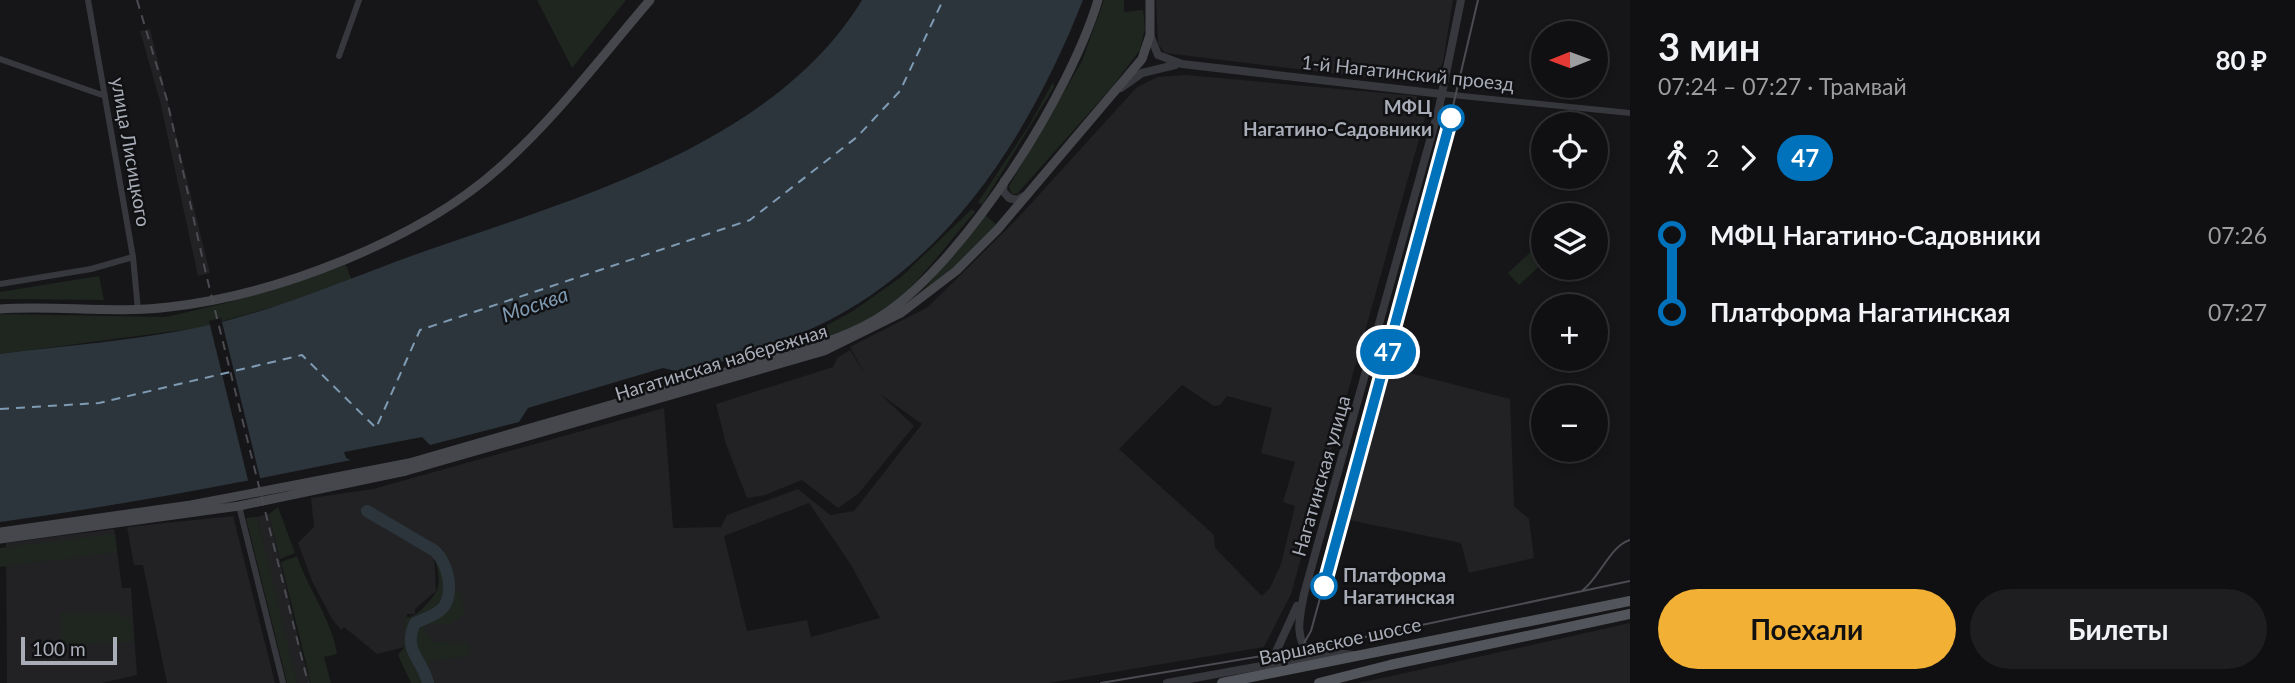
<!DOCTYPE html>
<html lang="ru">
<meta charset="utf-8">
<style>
:root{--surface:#101012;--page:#1e1e20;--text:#f1f3f6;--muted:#9c9d9f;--line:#303032;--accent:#f2b134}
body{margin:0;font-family:Lato,sans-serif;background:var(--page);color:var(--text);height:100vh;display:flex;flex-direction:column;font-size:26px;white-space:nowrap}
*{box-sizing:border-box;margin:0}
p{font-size:23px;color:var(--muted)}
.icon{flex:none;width:38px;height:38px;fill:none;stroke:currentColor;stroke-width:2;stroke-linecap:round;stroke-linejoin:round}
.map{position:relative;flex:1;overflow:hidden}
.panel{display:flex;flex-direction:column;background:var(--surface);width:665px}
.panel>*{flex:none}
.badge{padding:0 14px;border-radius:23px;font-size:24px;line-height:46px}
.needle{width:46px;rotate:269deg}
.tools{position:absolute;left:1531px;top:21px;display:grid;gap:14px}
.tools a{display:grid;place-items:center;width:77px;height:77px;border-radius:50%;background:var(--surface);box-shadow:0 4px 10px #0003,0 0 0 2px var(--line);font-size:35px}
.scale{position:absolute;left:21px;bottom:18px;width:96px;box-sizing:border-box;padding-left:7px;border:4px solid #a8adb8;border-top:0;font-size:19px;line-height:24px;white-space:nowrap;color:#a8adb8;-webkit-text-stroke:5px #111113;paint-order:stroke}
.map>.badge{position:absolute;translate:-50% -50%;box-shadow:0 0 0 4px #fff}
.legs{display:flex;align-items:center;gap:10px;height:77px;padding:0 28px;font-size:23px}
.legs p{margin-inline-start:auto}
.overview{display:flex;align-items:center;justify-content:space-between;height:119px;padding:0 28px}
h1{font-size:38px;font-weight:700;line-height:52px}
.action{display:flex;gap:14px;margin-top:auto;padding:14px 28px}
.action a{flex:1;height:80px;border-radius:42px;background:var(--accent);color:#111;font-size:28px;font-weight:700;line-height:80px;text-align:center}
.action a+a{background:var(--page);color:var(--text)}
ul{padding:0 28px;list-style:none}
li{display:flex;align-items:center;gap:24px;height:77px;font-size:26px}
li i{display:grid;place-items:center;width:10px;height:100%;margin:0 9px;background:currentColor}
li i::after{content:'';width:18px;height:18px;margin:-9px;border:5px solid;border-radius:50%;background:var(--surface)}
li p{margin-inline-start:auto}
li:first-child i{background:linear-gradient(#0000 50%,currentColor 0)}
li:last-child i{background:linear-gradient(currentColor 50%,#0000 0)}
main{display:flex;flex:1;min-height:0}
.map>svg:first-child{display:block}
.built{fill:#222225;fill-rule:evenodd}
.green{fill:#1e261f}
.water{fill:#2c353c}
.pier{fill:#161618}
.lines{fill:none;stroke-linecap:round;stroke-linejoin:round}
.river{stroke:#2c353c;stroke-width:12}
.ferry{stroke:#7f9bb3;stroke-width:2;stroke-dasharray:9 7;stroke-linecap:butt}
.minor{stroke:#37383d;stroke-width:6}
.tertiary{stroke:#37383d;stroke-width:8}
.secondary{stroke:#45474d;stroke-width:9}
.primary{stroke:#53555c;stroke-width:10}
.tram{stroke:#4a4c52;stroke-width:2}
.rail{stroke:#4a4c52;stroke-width:2;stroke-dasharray:9 7;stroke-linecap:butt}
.line-1-casing{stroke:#fff;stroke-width:16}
.line-1{stroke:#0072bc;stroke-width:10}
.stop-1-dot{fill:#fff;stroke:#0072bc;stroke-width:3.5}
.labels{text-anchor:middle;stroke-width:5;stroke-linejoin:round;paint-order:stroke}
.street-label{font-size:19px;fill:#a8adb8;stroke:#111113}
.stop-label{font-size:19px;font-weight:bold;fill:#a8adb8;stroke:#111113;text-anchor:end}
.water-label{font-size:21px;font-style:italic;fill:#7f9bb3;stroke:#111113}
</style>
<main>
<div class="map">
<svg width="1630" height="683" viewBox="0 0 1630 683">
<rect width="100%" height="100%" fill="#161618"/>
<path class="built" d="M1156,0H1453L1443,62L1435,78L1422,84L1165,53L1158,44Z
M150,29L210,273L198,276L160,101L140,31Z
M1186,75L1416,96L1424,108L1425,118L1291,594L1264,647L1048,683H430L421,626L453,608L446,556L367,510L365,514L380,521L384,528L434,554L436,591L415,609V614H407L405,647L377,654L344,627L341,630L332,619L312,581L298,543L314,527L311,498L373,489L664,408L673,528L721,527L727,515L798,489L830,515L854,511L922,424L880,394L914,426L858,494L838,508L802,480L765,495L747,498L726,444L716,404L833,367L837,358L850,350L866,376L850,347L928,307L1016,220L1137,87L1158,77ZM1182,385L1214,406L1220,405L1227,396L1272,408L1261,453L1295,462L1283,502L1295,506L1281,564L1270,588L1262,596L1215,548L1214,535L1119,449ZM809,503L851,565L880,618L811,637L807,620L747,631L724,536Z
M1390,368L1510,399L1514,506L1529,519L1534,558L1469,573L1461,543L1349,520Z
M269,514L302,654L311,683H297L290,658L257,517Z
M233,516L275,683H167L143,565H134L127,527Z
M114,529L122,588H131L137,675L102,683H7L6,543Z
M1630,623V683H1358L1451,663Z"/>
<path class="green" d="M537,0H626L572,68Z
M1104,0H1124V12L1143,10L1145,28L1140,50L1112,87L1017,194H1011L1009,186L1082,61Z
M1053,82L1054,87L982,205L978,202L1028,127Z
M972,209L975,212C950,240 928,272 900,297C855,337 789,351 732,367H723L818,330L853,311L901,277Z
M985,215L997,225L945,276L907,303L926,287Z
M1537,246L1543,253V263L1519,285L1508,273Z
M346,265L352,281L298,300L198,328L0,354V314L166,317L226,303Z
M99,276L104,300L0,299V292Z
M278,507L295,553L280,559L269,514Z
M257,517L297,683H287L246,518Z
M406,532L443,553L447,552L450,582L459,592L465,613L451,624H426L424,632L430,635L432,642L470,643L469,656L432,661L428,664L429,675L435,683H411L398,655L404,648L405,618C415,616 418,613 425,606C445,586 439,578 434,554L403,538Z
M115,534L117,552L0,567V548Z
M297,556C308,589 332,620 337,654L324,657L331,683H311L281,562Z
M61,613H121V617H131L133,642L61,645Z"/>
<path class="water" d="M862,0H1083C1030,134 948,266 813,328C769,349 723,361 677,375L676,371L663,368L528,408L519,422L430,445L422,437L344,452L346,458L351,460C234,484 118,506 0,522V354C66,345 135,341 200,327C280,310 353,276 431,249C580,197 775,143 862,0Z"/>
<path class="pier" d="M221,318L261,482L249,484L209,321Z"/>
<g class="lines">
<path class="river" d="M367,511L435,551C447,563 454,588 445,605C439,615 425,618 415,623C402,651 422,658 428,683"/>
<path class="ferry" d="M0,409L99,403L302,355L376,428L420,330L750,220L857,137L900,91L943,0"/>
<path class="minor" d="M88,0L133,257L138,310
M339,56L359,0
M0,59L105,96
M1442,94L1630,113
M0,284L91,269L133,257
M239,506L283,683"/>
<path class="tertiary" d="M1150,35L1158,55L1182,64L1442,94
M1121,88L1142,73L1175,65
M1004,181L1003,191L1009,198L1017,200L1024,196
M1311,658C1294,637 1299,619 1304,594L1439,108L1461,0
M1269,667L1297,606
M1167,683L1333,653L1354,655"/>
<path class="secondary" d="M0,309C57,305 113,314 169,307C276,295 417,241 498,169C554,120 601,57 650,0
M0,532L191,505L409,463L788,354C822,344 857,333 886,313C967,257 1070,94 1098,0
M0,539L239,506L406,471L824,351L901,313L956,271L998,229L1142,59L1150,35V0"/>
<path class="primary" d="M1222,683L1630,601
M1319,683L1390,665L1630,614"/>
<path class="tram" d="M1583,590C1600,577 1610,546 1630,540
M1284,656L1300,650L1311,631L1441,157L1478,0
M1101,683L1327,645L1630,581"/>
<path class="rail" d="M137,0L167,100L206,274L308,683"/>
</g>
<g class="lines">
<defs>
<path id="line-1" d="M1324,586L1451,118"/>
</defs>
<use href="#line-1" class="line-1-casing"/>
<use href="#line-1" class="line-1"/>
</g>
<g class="stop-1-dot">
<circle cx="1451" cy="118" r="12"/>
<circle cx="1324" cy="586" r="12"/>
</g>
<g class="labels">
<g class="street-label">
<text transform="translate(1408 73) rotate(6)" y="7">1-й Нагатинский проезд</text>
<text transform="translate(131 152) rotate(80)" y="7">улица Лисицкого</text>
<text transform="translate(721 362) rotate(-17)" y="7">Нагатинская набережная</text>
<text transform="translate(1321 476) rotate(-74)" y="7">Нагатинская улица</text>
<text transform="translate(1340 641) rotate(-12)" y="7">Варшавское шоссе</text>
</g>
<g class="stop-label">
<text x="1432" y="114">МФЦ<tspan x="1432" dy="22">Нагатино-Садовники</tspan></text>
<text x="1343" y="582" text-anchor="start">Платформа<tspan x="1343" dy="22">Нагатинская</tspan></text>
</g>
<g class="water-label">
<text transform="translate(535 305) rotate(-19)" y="7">Москва</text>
</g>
</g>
</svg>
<div class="tools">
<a><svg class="needle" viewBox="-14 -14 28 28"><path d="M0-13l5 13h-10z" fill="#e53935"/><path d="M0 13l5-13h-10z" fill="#9c9d9f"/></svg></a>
<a><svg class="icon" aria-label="locate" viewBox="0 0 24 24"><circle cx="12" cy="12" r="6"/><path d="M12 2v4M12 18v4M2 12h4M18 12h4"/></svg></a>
<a><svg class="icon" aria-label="layers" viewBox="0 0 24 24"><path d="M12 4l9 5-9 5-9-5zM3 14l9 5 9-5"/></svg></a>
<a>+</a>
<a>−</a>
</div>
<div class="scale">100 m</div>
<b class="badge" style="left:1388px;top:352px;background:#0072bc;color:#fff">47</b>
</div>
<section class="panel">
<div class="overview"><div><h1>3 мин</h1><p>07:24 – 07:27 · Трамвай</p></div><b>80 ₽</b></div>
<div class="legs"><svg class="icon" aria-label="walk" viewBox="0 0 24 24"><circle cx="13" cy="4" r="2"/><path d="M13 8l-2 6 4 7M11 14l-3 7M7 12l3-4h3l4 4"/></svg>2<svg class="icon" aria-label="forward" viewBox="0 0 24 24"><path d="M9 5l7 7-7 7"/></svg><b class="badge" style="background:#0072bc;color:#fff">47</b></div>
<ul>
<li><i style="color:#0072bc"></i><b>МФЦ Нагатино-Садовники</b><p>07:26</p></li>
<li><i style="color:#0072bc"></i><b>Платформа Нагатинская</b><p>07:27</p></li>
</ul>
<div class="action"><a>Поехали</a><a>Билеты</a></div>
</section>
</main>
